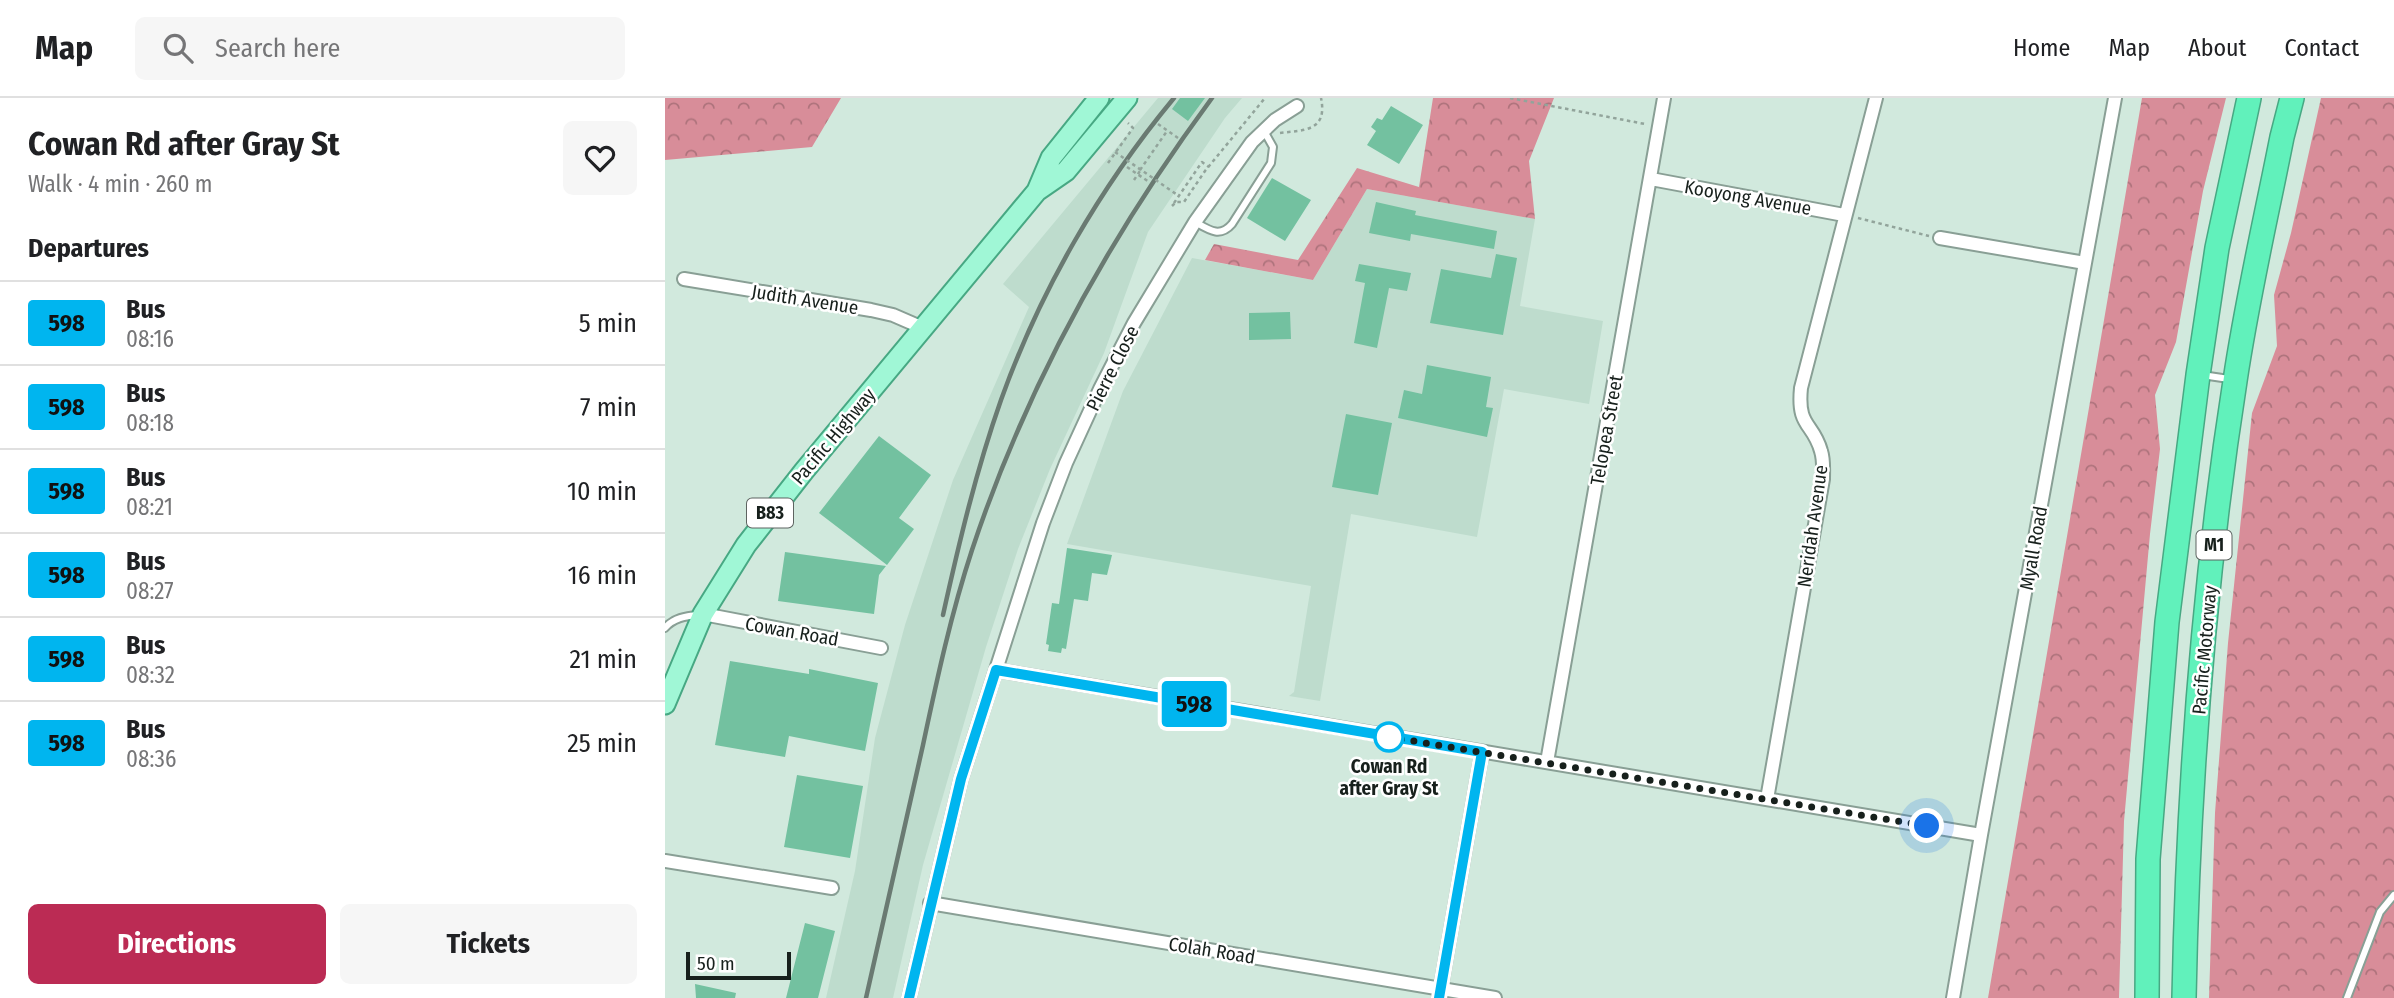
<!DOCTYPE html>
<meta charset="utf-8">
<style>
:root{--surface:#fff;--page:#f6f6f6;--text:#202124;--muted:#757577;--line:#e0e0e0;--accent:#bb2b54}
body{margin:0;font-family:"Fira Sans Condensed",sans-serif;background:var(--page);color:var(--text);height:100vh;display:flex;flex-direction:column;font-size:26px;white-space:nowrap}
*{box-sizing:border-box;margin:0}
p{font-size:23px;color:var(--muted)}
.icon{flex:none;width:38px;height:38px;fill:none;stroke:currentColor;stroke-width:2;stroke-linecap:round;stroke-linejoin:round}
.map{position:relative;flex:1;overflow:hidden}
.drawer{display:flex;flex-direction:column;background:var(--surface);width:665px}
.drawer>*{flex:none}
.badge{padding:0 14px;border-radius:5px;font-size:24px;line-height:46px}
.scale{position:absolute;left:21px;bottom:18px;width:105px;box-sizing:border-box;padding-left:7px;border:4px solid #17201c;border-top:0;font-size:19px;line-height:24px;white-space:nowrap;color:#17201c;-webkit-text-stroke:5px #fff;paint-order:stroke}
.you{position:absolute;width:35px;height:35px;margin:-18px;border:5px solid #fff;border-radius:50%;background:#1a73e8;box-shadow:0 0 0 10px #1a73e833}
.map>.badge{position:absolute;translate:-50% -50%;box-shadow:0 0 0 4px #fff}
h2{padding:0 28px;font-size:26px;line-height:63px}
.round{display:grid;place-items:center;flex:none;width:74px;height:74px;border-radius:10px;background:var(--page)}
.overview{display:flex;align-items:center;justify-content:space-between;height:119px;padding:0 28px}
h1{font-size:33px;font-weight:700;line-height:52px}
.primary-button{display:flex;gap:14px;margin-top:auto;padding:14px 28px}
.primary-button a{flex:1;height:80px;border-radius:10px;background:var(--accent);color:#fff;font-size:28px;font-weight:700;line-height:80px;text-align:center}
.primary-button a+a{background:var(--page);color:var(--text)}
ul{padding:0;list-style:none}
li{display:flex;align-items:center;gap:21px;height:84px;padding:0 28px;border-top:2px solid var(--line)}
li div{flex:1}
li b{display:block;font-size:26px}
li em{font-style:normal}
li .badge{min-width:77px;font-weight:700;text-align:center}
header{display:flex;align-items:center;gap:42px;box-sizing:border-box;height:98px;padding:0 35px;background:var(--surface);border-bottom:2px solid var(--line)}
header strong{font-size:33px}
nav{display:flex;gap:38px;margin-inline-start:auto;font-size:24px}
.search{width:490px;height:63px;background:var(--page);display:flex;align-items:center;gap:18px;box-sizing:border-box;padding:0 24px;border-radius:10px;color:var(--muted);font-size:26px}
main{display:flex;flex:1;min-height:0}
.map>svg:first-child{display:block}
.built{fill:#bedccd}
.forest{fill:url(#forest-crowns)}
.building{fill:#73c1a0}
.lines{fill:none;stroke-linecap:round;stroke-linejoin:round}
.lane-casing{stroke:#899f95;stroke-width:10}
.street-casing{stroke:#899f95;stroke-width:16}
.primary-casing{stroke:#47a883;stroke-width:23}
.highway-casing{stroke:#47a883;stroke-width:26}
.path{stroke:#92a49b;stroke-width:2.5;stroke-dasharray:3.5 3.5;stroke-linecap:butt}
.lane{stroke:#fff;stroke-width:6}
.street{stroke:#fff;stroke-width:12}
.primary{stroke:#a0f7d6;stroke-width:19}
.highway{stroke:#61f1bb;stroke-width:23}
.rail{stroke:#6a7a72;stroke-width:4.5}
.path-bridge{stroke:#92a49b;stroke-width:2.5;stroke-dasharray:3.5 3.5;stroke-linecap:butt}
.line-casing{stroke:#fff;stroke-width:16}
.line{stroke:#00b5ef;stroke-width:10}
.walk{stroke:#17201c;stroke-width:7;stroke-dasharray:0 12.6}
.stop-dot{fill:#fff;stroke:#00b5ef;stroke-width:3.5}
.labels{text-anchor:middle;stroke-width:5;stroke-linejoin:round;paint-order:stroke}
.shield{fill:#fff;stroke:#5d6360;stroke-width:2}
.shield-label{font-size:18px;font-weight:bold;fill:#17201c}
.street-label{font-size:19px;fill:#17201c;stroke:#fff}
.stop-label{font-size:19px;font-weight:bold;fill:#17201c;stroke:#fff}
</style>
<header>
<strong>Map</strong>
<div class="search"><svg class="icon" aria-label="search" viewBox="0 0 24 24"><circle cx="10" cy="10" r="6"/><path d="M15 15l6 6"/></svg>Search here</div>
<nav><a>Home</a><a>Map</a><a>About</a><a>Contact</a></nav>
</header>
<main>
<section class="drawer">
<div class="overview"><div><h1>Cowan Rd after Gray St</h1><p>Walk · 4 min · 260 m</p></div><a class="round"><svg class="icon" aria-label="heart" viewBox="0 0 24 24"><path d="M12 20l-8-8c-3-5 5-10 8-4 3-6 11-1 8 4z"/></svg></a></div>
<h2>Departures</h2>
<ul>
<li><span class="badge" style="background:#00b5ef;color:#111">598</span><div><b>Bus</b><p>08:16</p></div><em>5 min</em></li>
<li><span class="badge" style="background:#00b5ef;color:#111">598</span><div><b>Bus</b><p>08:18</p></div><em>7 min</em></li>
<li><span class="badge" style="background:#00b5ef;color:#111">598</span><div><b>Bus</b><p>08:21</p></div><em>10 min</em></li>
<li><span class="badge" style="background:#00b5ef;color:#111">598</span><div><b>Bus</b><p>08:27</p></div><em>16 min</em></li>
<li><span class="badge" style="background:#00b5ef;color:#111">598</span><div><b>Bus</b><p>08:32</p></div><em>21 min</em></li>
<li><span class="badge" style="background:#00b5ef;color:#111">598</span><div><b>Bus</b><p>08:36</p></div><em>25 min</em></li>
</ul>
<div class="primary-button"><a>Directions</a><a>Tickets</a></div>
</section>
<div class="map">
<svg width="1729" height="900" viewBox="0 0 1729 900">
<defs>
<pattern id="forest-crowns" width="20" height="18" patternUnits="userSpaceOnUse" patternTransform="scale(1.75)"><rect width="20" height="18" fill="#d88d99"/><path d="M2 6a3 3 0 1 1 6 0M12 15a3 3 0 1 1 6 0" fill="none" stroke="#ae737c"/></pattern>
</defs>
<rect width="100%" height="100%" fill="#d1e9dd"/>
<path class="built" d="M493,0H577L560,20L483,134L439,255L385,371L353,451L321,549L258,767L228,900H161L190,773L210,640L240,527L288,382L364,209L338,186Z
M702,91L870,121L855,208L938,223L924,306L839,291L812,439L686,416L655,603L624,598L629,594L646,488L402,446L458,293L527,160L648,182Z"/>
<path class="forest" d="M0,0H176L147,49L0,62Z
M768,0H889L864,63L870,121L702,91L648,182L540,162L549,146L633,162L692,70L754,89Z
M1477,0H1561L1538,93L1511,244L1490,297L1495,351L1485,436L1459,723L1454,900H1323Z
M1656,0H1729V900H1544L1550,715L1563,545L1587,315L1612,248L1609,197L1626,135Z"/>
<path class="building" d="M515,0H540L523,23L507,11Z
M726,8L758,27L734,66L702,47L711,33L706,29L712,20L717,22Z
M607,80L646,102L620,143L582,120Z
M711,104L751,113L750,117L832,133L829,151L746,136L745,143L704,135Z
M831,156L852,160L838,237L765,225L776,171L826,180Z
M694,166L746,175L742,193L724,190L712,250L689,245L700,185L690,183Z
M625,214L626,241L584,242V215Z
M762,267L826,279L821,309L828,310L822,339L733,320L739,292L757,296Z
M681,316L727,325L713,397L667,389Z
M214,338L266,377L234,420L249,431L222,467L154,415Z
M402,450L447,457L442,477L427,475L423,503L409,501L401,551L397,550L396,555L383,553L384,547L381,546L387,505L394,506Z
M120,454L221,468L214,477L209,516L113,503Z
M65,563L144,576V571L213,585L200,653L124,638L120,659L50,647Z
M132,677L198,688L185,760L119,749Z
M140,825L170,833L153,900H121Z
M30,886L71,895L70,900H31Z"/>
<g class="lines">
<defs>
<path id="lane" d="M530,124C544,132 555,140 567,126L606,65L608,49L599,33
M1537,277L1564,281
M0,530C8,520 21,518 33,517
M1682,900L1715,814L1729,797"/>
<path id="street" d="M986,81L1179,117
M1275,140L1420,165
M19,181L206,212L228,217L258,230
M38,516L216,550
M331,572L1316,737
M882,664L999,0
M1102,701L1158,381C1158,371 1159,362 1156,353C1148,324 1132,330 1136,290L1211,0
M0,763L167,790
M265,805L830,900
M244,900L296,681L378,425L401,365L435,291L469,225L530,124L587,44L610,22L632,8
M774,900L817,654
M1288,900L1316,737L1450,0"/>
<path id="primary" d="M372,93L386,60L434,0
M0,606L38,516L81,447L139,373L372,93L401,73L462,0"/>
<path id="highway" d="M1482,900L1483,761L1502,524L1533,277L1552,150L1584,0
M1519,900C1523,694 1538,487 1570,283C1582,201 1601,120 1617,39L1627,0"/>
</defs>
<use href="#lane" class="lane-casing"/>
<use href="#street" class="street-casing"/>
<use href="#primary" class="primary-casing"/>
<use href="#highway" class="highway-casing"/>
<path class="path" d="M845,0L980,26
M493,26L513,40
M615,35C638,32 663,34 656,0
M443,65L468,30L463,25
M462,69L484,84
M475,72L502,33
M509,105L537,64L544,69
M507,108L511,104H519L540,73L600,0
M1193,120L1264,138"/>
<use href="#lane" class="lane"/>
<use href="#street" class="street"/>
<use href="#primary" class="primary"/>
<use href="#highway" class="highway"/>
<path class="rail" d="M278,517C294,445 311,373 336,302C375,193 435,89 509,0
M201,900C220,816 239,731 258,647C272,581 286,516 307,452C361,289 445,138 547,0"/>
<path class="path-bridge" d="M450,54L514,98
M469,82L475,73"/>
</g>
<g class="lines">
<defs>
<path id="line" d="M244,900L296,681L331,572L817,654L774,900"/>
</defs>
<use href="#line" class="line-casing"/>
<use href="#line" class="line"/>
<path class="walk" d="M724,639L1262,728"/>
</g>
<circle class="stop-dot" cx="724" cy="639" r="14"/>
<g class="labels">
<g class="shield">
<rect x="82" y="400.5" width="46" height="29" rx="5"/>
<rect x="1531.5" y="432.5" width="35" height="29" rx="5"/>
</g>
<g class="shield-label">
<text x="105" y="421">B83</text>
<text x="1549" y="453">M1</text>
</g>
<g class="street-label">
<text transform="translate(1083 99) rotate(10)" y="7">Kooyong Avenue</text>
<text transform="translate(140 201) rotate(9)" y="7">Judith Avenue</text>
<text transform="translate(447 270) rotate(-63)" y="7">Pierre Close</text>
<text transform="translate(941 332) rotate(-80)" y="7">Telopea Street</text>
<text transform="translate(168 338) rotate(-50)" y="7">Pacific Highway</text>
<text transform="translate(1147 428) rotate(-82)" y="7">Neridah Avenue</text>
<text transform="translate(1368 450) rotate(-80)" y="7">Myall Road</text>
<text transform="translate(127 533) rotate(10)" y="7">Cowan Road</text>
<text transform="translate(1539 552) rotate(-85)" y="7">Pacific Motorway</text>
<text transform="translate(547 852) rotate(9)" y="7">Colah Road</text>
</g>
<g class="stop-label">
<text x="724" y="675">Cowan Rd<tspan x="724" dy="22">after Gray St</tspan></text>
</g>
</g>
</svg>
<div class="scale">50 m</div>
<div class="you" style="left:1262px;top:728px"></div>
<b class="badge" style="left:529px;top:606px;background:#00b5ef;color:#111">598</b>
</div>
</main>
